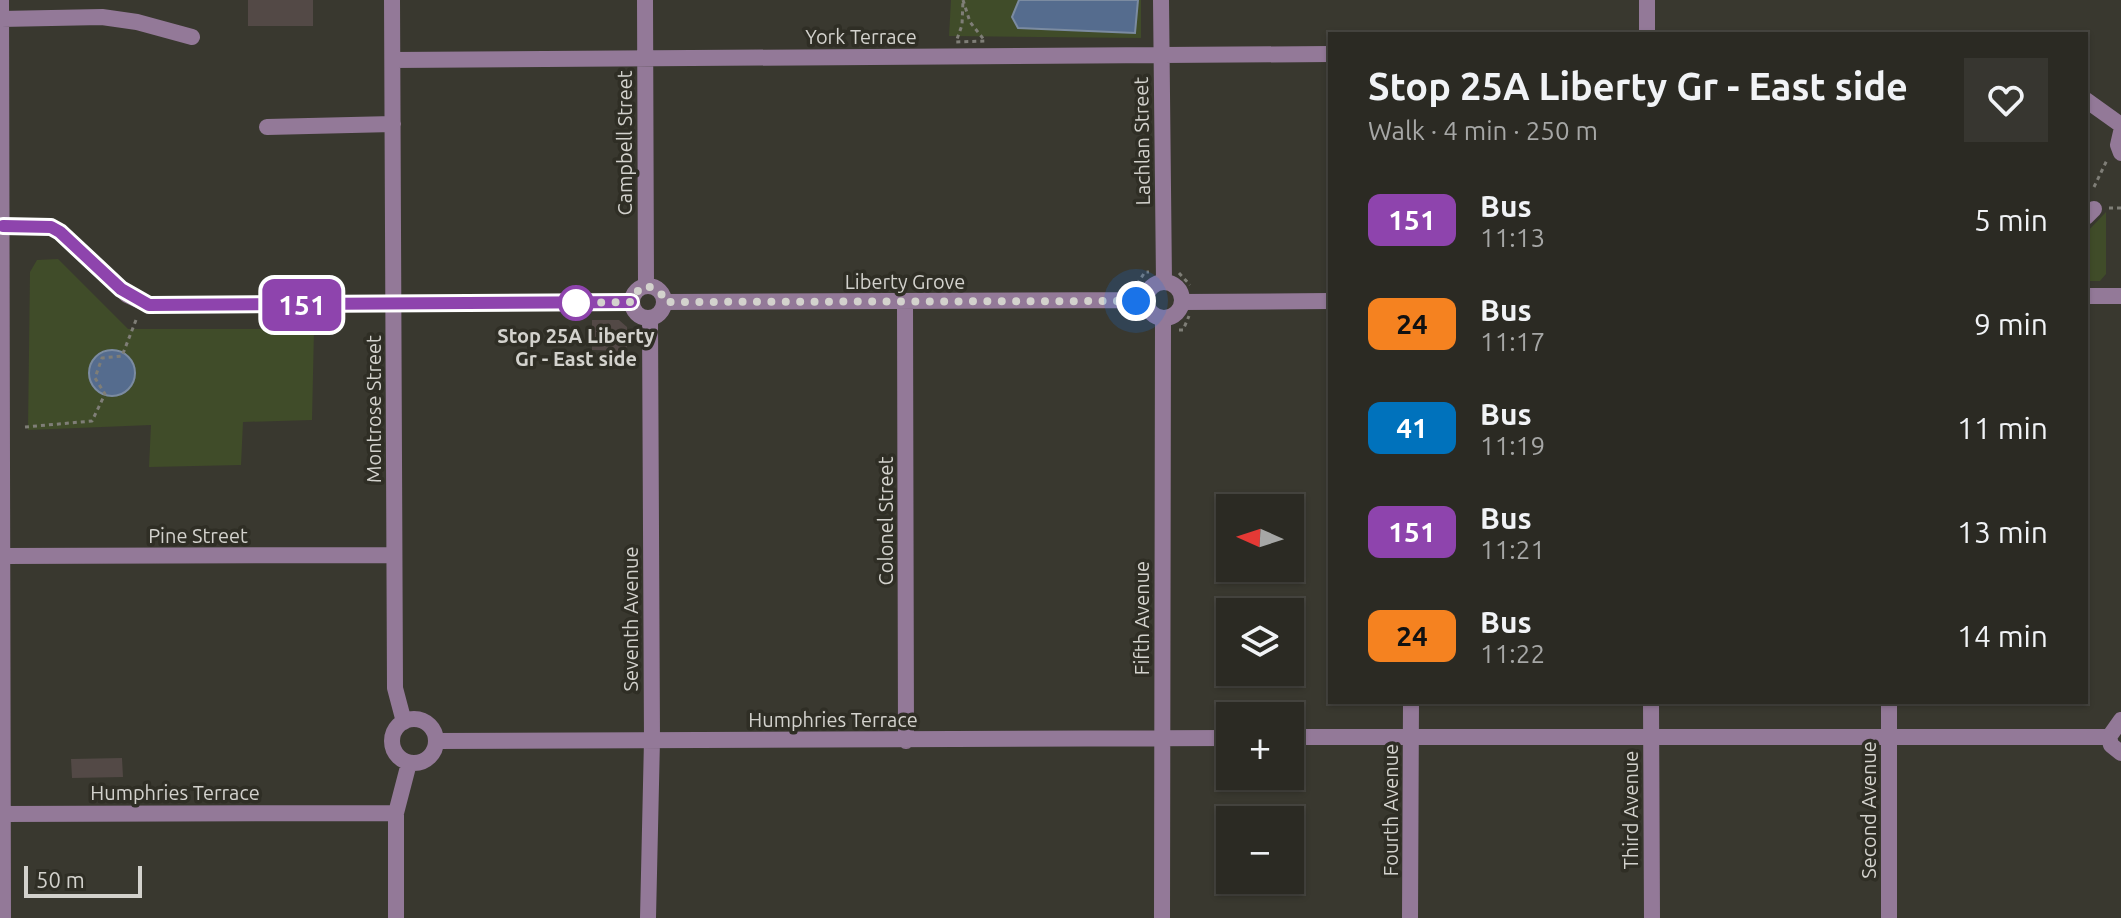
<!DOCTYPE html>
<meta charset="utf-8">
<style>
:root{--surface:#2b2a23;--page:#373630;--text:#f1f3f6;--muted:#a6a7a6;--line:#474641}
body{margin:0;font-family:Ubuntu,sans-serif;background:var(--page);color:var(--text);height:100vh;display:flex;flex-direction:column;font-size:30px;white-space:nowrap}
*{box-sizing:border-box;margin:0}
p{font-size:26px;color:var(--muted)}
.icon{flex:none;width:44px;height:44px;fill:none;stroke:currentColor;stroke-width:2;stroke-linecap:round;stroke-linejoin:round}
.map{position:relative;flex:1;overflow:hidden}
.side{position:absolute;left:1328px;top:32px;width:760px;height:672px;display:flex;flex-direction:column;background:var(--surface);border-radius:0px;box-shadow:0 2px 6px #0004,0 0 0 2px var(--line)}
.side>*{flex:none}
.badge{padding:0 16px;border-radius:12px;font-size:28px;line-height:52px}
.needle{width:52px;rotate:273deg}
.tools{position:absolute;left:1216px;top:494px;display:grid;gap:16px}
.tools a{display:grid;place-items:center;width:88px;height:88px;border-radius:0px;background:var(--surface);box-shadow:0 2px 6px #0004,0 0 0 2px var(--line);font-size:40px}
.scale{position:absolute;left:24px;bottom:20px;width:118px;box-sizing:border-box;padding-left:8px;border:4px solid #d3d2cd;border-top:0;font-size:22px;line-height:28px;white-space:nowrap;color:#d3d2cd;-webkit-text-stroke:6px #2f2e25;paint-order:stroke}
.you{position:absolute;width:40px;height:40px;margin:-20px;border:6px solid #fff;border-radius:50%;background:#1a73e8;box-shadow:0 0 0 12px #1a73e833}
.map>.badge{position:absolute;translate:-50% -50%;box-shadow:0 0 0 4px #fff}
.round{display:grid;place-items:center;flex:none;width:84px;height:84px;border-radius:0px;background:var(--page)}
.summary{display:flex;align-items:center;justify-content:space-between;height:136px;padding:0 40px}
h1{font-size:38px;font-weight:700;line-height:60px}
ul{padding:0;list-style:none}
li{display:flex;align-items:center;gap:24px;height:104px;padding:0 40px}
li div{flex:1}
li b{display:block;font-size:30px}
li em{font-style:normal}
li .badge{min-width:88px;font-weight:700;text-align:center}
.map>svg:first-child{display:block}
.green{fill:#404c29}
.water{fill:#556c8e;stroke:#7b8ba1;stroke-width:2}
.building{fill:#534946}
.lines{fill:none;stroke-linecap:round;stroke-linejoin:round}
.path{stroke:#7f7e77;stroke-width:3;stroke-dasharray:4 4;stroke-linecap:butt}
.minor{stroke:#937998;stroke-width:16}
.line-casing{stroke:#fff;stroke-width:18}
.line{stroke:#8e44ad;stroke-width:12}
.walk{stroke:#d3d2cd;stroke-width:8;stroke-dasharray:0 14.4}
.stop-dot{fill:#fff;stroke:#8e44ad;stroke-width:4}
.labels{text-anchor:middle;stroke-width:7;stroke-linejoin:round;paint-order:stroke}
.street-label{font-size:20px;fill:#d3d2cd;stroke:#2f2e25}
.stop-label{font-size:20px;font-weight:bold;fill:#d3d2cd;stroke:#2f2e25}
</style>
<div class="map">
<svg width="2121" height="918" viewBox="0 0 2121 918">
<rect width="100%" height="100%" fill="#39382f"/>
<path class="green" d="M951,0H1141V38L949,36Z
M2106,212V274L2100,281H2086V233Z
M58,259L128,329H314L312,420L243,422L241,465L149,467L151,425L28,430L30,272L37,260Z"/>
<path class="water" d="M1019,0H1138L1135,33L1018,28L1012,17Z
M89 373a23 23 0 1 1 46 0a23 23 0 1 1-46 0Z"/>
<path class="building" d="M248,0H313V26H248Z
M592,320H619L627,327V351L592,350Z
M122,758L123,777L72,778L71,759Z"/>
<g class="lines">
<path class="path" d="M963,0L970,22L985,41L956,42L962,25Z
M2094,187L2107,160
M2109,208H2121
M1179,273L1190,285
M1137,284L1145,272H1149
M1179,330H1183L1189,316
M25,427L92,421L105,394L95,378L102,358L122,356L136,320"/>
<path class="minor" d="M1,0L3,918
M392,0L395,688L404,722
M645,0L646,285
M1161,0L1164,282
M1647,0V34
M1,19L102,17L137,22L192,37
M393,60L1330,54
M2086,100L2121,125
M267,127L393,124
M2121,132L2118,145L2121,153
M2086,217L2094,209
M3,226L51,227L60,232L127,295L149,305L631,302
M1146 300a18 18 0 1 1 36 0a18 18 0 1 1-36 0Z
M632 302a16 16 0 1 1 32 0a16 16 0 1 1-32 0Z
M2086,296H2121
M664,302L1146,300
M905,302L906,741
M1182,302L1330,301
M3,556L393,555
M1651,702L1652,918
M1889,702V918
M392 741a22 22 0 1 1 44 0a22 22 0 1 1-44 0Z
M2121,720L2109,737L2111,745L2121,753
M1290,737H2109
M436,741L1230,738
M2,814L396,813
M396,918V813L409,763
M648,918L652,740L650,320
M1162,918L1163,318
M1410,918L1411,702"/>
</g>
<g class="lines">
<defs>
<path id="line" d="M3,226L51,227L60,232L121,289L149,305L631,302"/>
</defs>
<use href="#line" class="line-casing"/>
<use href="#line" class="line"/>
<path class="walk" d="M576,303H567L631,302L634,294L646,285L661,293L664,302L1136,301"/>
</g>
<circle class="stop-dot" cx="576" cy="303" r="16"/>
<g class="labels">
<g class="street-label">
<text x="861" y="44">York Terrace</text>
<text transform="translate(1142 141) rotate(-91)" y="7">Lachlan Street</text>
<text transform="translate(625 143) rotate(-90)" y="7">Campbell Street</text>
<text x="905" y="289">Liberty Grove</text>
<text transform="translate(374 409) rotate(-90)" y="7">Montrose Street</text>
<text transform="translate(886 521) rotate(-90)" y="7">Colonel Street</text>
<text x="198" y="543">Pine Street</text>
<text transform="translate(1142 618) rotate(-90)" y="7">Fifth Avenue</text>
<text transform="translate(631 619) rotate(-90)" y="7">Seventh Avenue</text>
<text x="833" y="727">Humphries Terrace</text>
<text x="175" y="800">Humphries Terrace</text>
<text transform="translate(1391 810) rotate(-90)" y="7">Fourth Avenue</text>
<text transform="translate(1631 810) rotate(-90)" y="7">Third Avenue</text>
<text transform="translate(1869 810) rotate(-90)" y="7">Second Avenue</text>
</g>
<g class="stop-label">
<text x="576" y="343">Stop 25A Liberty<tspan x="576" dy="23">Gr - East side</tspan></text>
</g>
</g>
</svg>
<div class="tools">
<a><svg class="needle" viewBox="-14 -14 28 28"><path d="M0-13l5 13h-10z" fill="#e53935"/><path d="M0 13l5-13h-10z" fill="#a6a7a6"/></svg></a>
<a><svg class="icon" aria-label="layers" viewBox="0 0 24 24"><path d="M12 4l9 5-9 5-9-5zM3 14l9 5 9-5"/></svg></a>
<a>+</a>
<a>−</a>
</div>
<div class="scale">50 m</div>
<div class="you" style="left:1136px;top:301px"></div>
<b class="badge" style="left:302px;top:305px;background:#8e44ad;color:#fff">151</b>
<section class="side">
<div class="summary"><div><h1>Stop 25A Liberty Gr - East side</h1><p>Walk · 4 min · 250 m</p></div><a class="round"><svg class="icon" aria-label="heart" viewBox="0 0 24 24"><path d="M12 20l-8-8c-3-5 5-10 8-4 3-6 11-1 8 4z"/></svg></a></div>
<ul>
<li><span class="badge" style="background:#8e44ad;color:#fff">151</span><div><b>Bus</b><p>11:13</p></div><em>5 min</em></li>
<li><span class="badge" style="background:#f58220;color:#111">24</span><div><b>Bus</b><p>11:17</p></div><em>9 min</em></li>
<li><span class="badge" style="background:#0072bc;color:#fff">41</span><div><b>Bus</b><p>11:19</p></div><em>11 min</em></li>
<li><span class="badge" style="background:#8e44ad;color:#fff">151</span><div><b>Bus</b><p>11:21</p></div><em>13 min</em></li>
<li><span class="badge" style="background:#f58220;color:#111">24</span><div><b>Bus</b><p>11:22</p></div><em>14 min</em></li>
</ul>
</section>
</div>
